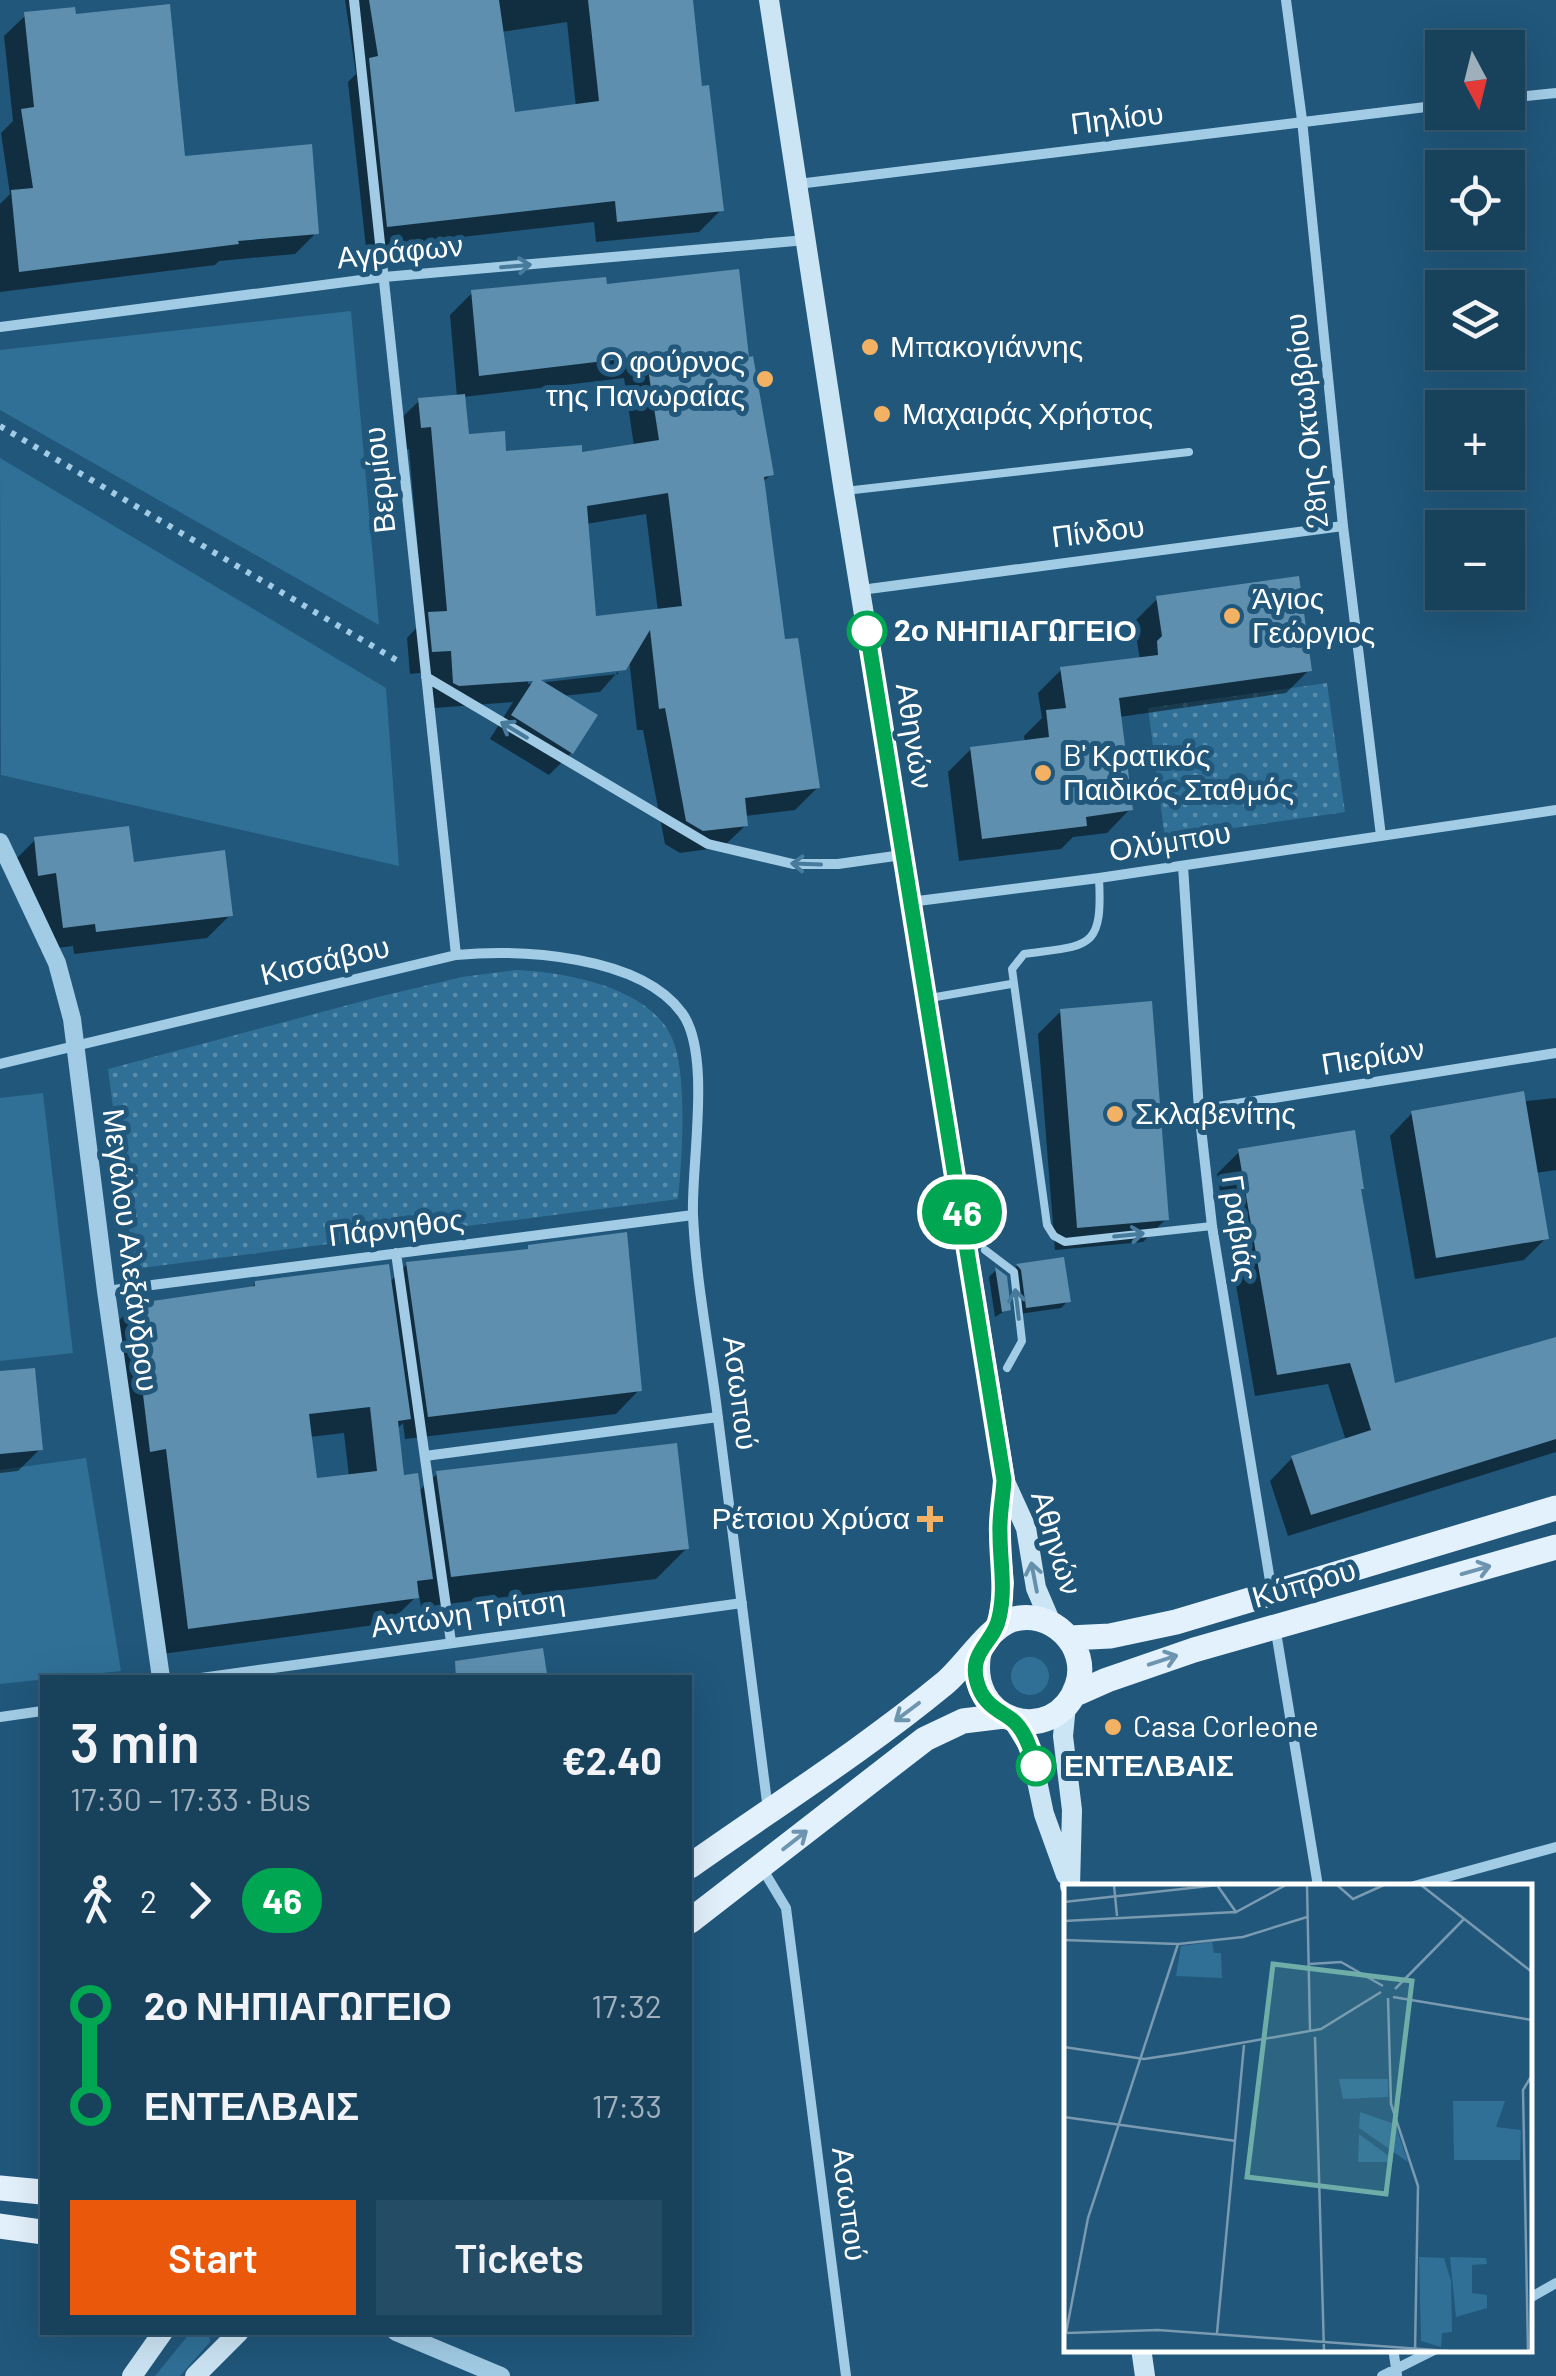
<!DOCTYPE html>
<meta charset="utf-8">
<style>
:root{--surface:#18415c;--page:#254c65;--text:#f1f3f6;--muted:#9fafbb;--line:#365a72;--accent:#ea580c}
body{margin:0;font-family:Barlow,sans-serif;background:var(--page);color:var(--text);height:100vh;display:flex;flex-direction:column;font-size:38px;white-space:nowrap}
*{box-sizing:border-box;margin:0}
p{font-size:32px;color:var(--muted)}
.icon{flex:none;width:55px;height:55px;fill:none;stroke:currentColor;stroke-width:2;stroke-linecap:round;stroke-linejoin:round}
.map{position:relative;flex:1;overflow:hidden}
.sheet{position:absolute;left:40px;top:1675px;width:652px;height:660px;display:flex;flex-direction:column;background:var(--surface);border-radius:0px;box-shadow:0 10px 40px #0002,0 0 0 2px var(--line)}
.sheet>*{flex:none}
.badge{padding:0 20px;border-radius:32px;font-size:35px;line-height:65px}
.needle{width:65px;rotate:173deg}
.fabs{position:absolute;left:1425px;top:30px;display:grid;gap:20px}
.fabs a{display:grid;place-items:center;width:100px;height:100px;border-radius:0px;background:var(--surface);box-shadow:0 10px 40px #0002,0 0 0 2px var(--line);font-size:50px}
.map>.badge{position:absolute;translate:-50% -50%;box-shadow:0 0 0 5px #fff}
.legs{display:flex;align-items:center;gap:15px;height:110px;padding:0 30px;font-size:32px}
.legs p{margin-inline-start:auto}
.summary{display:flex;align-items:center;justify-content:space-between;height:170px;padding:0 30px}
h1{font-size:55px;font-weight:600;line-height:75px}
.cta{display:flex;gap:20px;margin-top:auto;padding:20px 30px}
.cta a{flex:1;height:115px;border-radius:0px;background:var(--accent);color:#fff;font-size:40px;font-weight:600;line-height:115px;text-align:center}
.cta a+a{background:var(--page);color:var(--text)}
ul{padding:0 30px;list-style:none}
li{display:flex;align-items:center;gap:35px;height:100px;font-size:38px}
li i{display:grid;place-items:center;width:15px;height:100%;margin:0 12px;background:currentColor}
li i::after{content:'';width:25px;height:25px;margin:-12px;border:8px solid;border-radius:50%;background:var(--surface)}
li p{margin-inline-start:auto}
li:first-child i{background:linear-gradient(#0000 50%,currentColor 0)}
li:last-child i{background:linear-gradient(currentColor 50%,#0000 0)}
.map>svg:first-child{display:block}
.grass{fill:#307097}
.park{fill:url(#park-dots)}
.shadow{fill:#0007;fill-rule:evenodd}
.building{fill:#5e8faf;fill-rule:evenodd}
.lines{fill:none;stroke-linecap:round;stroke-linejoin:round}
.path{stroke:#a2cce6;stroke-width:6;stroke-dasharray:5 8;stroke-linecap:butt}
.service{stroke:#a2cce6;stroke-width:8}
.minor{stroke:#a2cce6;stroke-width:10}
.tertiary{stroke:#a2cce6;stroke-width:18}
.secondary{stroke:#cce5f5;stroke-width:20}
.primary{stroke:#e3f1fd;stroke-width:25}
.oneway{stroke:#477a9b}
.oneway2{stroke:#6e95af}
.oneway3{stroke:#6590ac}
.line-1-casing{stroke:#fff;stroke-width:22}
.line-1{stroke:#00a651;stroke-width:15}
.poi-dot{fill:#f3b163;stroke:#20577b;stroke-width:4}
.stop-1-dot{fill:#fff;stroke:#00a651;stroke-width:5}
.labels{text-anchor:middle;stroke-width:10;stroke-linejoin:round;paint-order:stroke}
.street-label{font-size:30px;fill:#fff;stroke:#20577b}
.poi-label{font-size:30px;fill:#fff;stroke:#20577b;text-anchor:start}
.stop-label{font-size:30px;font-weight:bold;fill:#fff;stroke:#20577b;text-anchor:start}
.inset-road{fill:none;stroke:#799ab0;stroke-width:2.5}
.view{fill:#6fada8;fill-opacity:0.15;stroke:#6fada8;stroke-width:5}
.inset-edge{fill:none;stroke:#fff;stroke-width:5}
</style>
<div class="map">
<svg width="1556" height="2376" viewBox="0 0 1556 2376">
<defs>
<pattern id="park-dots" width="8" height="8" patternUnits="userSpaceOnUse" patternTransform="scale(2.5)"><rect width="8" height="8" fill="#307097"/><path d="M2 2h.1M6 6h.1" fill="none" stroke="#598dac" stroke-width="1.8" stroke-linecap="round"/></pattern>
</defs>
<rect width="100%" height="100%" fill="#20577b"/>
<path class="grass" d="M351,311L379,625L0,410V350Z
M0,458L386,688L399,866L1,775Z
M43,1093L73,1353L0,1361V1098Z
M86,1458L121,1671L0,1684V1470Z
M1011 1676a19 19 0 1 1 38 0a19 19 0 1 1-38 0Z
M190,2333H209L210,2342L180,2376H155Z"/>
<path class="park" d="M1327,683L1345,812L1165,838L1148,708Z
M516,970C565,972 650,987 672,1038C688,1073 682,1160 678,1199L134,1269L108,1069L378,997L462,977Z"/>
<path class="shadow" d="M345,0H657L700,89L721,210L699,232L596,242L594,222L366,248L348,82L356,74ZM567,22L576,107L512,115L501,32Z
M26,15L183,159L316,233L295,254L219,261L215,265L0,292V204L10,194L1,133L13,121L4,36Z
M605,287L747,359L771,474L762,483L783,642L818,787L795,810L745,816L746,825L723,847L680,853L665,844L643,730H637L629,659L600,692L562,696L571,753L549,775L490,739L513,702L435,708L431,706L429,672L410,674L407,638L424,620L409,449L399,450L396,423L419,401L457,397L450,315L473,292ZM624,378L634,446L580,455L504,454L467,437L463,397ZM646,514L658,612L594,619L586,524ZM618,669V674L528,684V679Z
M1158,598L1309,670L1286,693L1119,717L1130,809L1107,833L1073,837L1061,849L959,861L948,772L971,749L1025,742L1024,736L1042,718L1038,693L1062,669L1140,660L1134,622Z
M35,840L132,864L230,915L207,938L74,954L73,946L40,950L34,895L16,898L12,863Z
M1061,1011L1166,1219L1143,1242L1055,1250L1038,1034Z
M1556,1098V1170L1535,1173L1546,1238L1524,1260L1415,1279L1390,1136L1412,1113Z
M1240,1151L1359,1190L1393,1386L1556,1338V1452L1288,1536L1270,1481L1292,1458L1346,1441L1328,1384L1255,1396L1217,1174Z
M529,1248L639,1390L616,1414L405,1439L403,1423L397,1429L402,1478L418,1492L437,1474L687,1548L656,1579L421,1607L419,1594L389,1623L162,1654L107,1333L133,1306L249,1290L256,1283H389L407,1264L524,1252ZM344,1433L349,1477L314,1481L309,1437Z
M1062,1260L1068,1301L1061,1308L1019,1314L1011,1273L1017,1266Z
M995,1271L1005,1277L1008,1309L995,1317L989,1277Z
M0,1373L40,1449L18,1471L0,1473Z"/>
<path class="building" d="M369,0H499L515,112L599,101L588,0H693L702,86L709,85L724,211L617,222L615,201L387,227L369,58L378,56Z
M170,4L185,156L312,144L319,234L238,241L239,244L19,272L11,190L33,188L21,109L34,107L24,12L75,7L76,14Z
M739,269L749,357L753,356L774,475L764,477L785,639L798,638L820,788L745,798L748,826L703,831L686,821L665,708L659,709L650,630L626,670L541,680L598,715L573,754L511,715L533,681L459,686L453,683L451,651L432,652L428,612L447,611L431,427L421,428L418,398L465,394L469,434L505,431L506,451L582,445V452L659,440L646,356L479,376L471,290L606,277L607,284ZM668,493L682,606L596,616L587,506Z
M1299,576L1312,671L1119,698L1133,810L1086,817L1087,826L982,839L970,747L1049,737L1046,710L1066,708L1060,667L1158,655L1157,641L1162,636L1156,596Z
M129,826L134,862L225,850L233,916L96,932L95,924L63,928L56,873L38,876L34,837Z
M1152,1001L1169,1220L1077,1228L1060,1009Z
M1524,1091L1549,1239L1436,1258L1411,1111Z
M1355,1130L1364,1189H1361L1395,1383L1556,1337V1439L1311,1515L1291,1456L1371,1430L1350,1363L1277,1375L1238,1149Z
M627,1232L642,1391L428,1417L406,1262L528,1249V1245Z
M1064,1257L1071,1302L1026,1308L1021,1270L1016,1264Z
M389,1264L411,1419L398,1421L404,1475L418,1473L433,1579L417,1581L419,1598L188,1629L166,1449L150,1452L132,1304L255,1286V1281ZM370,1407L377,1471L317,1478L309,1414Z
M995,1267L1007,1276L1011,1310L1002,1312Z
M35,1368L43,1450L0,1454V1371Z
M677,1443L689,1549L451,1577L436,1471Z
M543,1648L547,1674L525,1678H456L455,1661Z"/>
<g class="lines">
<path class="path" d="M0,426L403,664"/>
<path class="service" d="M845,491L1189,452
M1099,878C1103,951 1089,945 1024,954L1012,969L1047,1225L1054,1236L1065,1242L1212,1226
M930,998L1011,984
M985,1250L1014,1272L1022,1341L1007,1368"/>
<path class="minor" d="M354,0L456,955
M1286,0L1302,120L1343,526L1381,836
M1508,98L1556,93
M798,184L1442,105
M0,327L384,277L806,240
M861,590L1343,526
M426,677L708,844L793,864H838L902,855
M1183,866L1199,1110L1212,1226L1272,1593
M910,902L1099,878L1556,810
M0,1064L456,955C521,949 640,955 682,1013C712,1054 691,1164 693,1215C696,1283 710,1351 718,1418C735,1549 751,1679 768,1810
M1199,1110L1556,1053
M396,1253L451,1642
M106,1291L693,1215
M425,1456L718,1417
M1275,1626L1318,1886
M201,1678L742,1603
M0,1717L42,1711
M762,1868L786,1908L846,2376
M1414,1886L1556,1847
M1528,2299L1556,2283
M1393,2348L1397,2375
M1382,2376L1438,2348"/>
<path class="tertiary" d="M0,842L57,963L72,1019L106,1291L161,1678
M396,2332L501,2376"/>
<path class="secondary" d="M769,0L844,492L1005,1480L999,1534L1004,1583L997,1628
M1006,1484L1026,1528L1036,1588L1051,1623
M1066,1705L1063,1736L1072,1810L1070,1886
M1012,1719L1030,1748L1044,1814L1066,1875
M1141,2348L1145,2376
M132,2376L163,2332
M195,2376L239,2332"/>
<path class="primary" d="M1069,1638L1110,1636L1176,1622L1556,1508
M1073,1695L1107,1680L1194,1650L1556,1547
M690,1866C775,1806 865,1749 945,1683C965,1666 989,1628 1011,1620C1050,1607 1091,1646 1077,1686C1056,1748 961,1725 980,1648
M690,1921L925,1739L963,1721L1004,1716
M0,2188L42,2192
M0,2226L42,2232"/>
</g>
<defs><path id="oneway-shaft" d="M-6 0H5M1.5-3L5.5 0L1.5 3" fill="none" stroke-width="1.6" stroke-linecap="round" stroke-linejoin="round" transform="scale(2.5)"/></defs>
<g class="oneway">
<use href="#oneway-shaft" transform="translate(516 266) rotate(-5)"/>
<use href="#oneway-shaft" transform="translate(514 730) rotate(-149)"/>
<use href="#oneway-shaft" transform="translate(806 864) rotate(-178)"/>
<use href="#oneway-shaft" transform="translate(1129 1235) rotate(-6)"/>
<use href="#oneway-shaft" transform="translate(1017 1304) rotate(-97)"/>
</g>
<g class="oneway2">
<use href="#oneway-shaft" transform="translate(1476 1570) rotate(-16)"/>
<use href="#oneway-shaft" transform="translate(1163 1660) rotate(-18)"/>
<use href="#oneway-shaft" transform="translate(907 1712) rotate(143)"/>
<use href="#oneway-shaft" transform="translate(795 1840) rotate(-38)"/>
</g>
<use class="oneway3" href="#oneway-shaft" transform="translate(1034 1577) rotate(-101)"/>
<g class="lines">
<defs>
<path id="line-1" d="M867,631L1004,1480C1003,1498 999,1516 1000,1534C1000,1563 1006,1589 999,1618C994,1644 965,1652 979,1688C985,1704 998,1710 1011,1719C1025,1729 1031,1751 1036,1766"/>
</defs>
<use href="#line-1" class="line-1-casing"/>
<use href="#line-1" class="line-1"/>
</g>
<g class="poi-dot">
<circle cx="870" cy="347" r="10"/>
<circle cx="765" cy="379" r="10"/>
<circle cx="882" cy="414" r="10"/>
<circle cx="1232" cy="616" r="10"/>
<circle cx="1043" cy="773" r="10"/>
<circle cx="1115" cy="1114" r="10"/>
<path d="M925 1504h10v10h10v10h-10v10h-10v-10h-10v-10h10z"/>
<circle cx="1113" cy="1727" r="10"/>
</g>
<g class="stop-1-dot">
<circle cx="867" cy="631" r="18"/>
<circle cx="1036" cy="1766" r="18"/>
</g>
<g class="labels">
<g class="street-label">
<text transform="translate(1117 119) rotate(-7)" y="10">Πηλίου</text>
<text transform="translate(400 252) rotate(-6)" y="10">Αγράφων</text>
<text transform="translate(1307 421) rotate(-96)" y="10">28ης Οκτωβρίου</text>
<text transform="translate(380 480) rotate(-96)" y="10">Βερμίου</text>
<text transform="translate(1098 532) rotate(-7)" y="10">Πίνδου</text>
<text transform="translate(914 736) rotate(81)" y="10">Αθηνών</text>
<text transform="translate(1170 842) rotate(-9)" y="10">Ολύμπου</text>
<text transform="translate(325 961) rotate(-13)" y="10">Κισσάβου</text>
<text transform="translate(1373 1057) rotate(-9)" y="10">Πιερίων</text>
<text transform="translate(396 1228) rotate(-7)" y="10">Πάρνηθος</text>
<text transform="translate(1239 1228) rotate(82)" y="10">Γραβιάς</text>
<text transform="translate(130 1250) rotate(83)" y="10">Μεγάλου Αλεξάνδρου</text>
<text transform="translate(740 1393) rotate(83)" y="10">Ασωπού</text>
<text transform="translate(1056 1543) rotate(73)" y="10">Αθηνών</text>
<text transform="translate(1304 1584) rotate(-16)" y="10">Κύπρου</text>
<text transform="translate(468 1614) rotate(-8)" y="10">Αντώνη Τρίτση</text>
<text transform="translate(849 2204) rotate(83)" y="10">Ασωπού</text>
</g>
<g class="poi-label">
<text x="890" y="357">Μπακογιάννης</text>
<text x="745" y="372" text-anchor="end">Ο φούρνος<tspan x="745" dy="34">της Πανωραίας</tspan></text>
<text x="902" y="424">Μαχαιράς Χρήστος</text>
<text x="1252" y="609">Άγιος<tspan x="1252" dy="34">Γεώργιος</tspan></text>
<text x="1063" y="766">B' Κρατικός<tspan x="1063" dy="34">Παιδικός Σταθμός</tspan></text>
<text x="1135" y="1124">Σκλαβενίτης</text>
<text x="910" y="1529" text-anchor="end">Ρέτσιου Χρύσα</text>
<text x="1133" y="1737">Casa Corleone</text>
</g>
<g class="stop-label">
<text x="894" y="641">2ο ΝΗΠΙΑΓΩΓΕΙΟ</text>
<text x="1064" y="1776">ΕΝΤΕΛΒΑΙΣ</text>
</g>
</g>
<g transform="translate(1064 1884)">
<rect width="468" height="468" fill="#20577b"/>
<path d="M389,217H441L432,243L457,246L456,276H390ZM296,228L331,240L344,278L295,244ZM295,250L329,275V278H294ZM355,373L380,374L387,397L388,448L378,449L377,463L357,457ZM386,373L422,374L423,380L408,381V409L423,411V424L392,433Z" fill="#307097"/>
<path d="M148,58L150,69H157L158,94L112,92L117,62ZM275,195H324V213L279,215Z" fill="#307097"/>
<path class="inset-road" d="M50,1L53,32M153,1L172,28L222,1M243,1L246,146M273,1L289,15L320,1M357,1L468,88M0,18L154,1M0,37L172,28M0,56L114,60L179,53L243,33M246,80L277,78L319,102M331,105L400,35M329,113L468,136M324,114L327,220L354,302L351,467M251,153L260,467M0,163L80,175L120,169L257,145L317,108M0,233L172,257M2,449L24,334L114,60M3,449L94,446L384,467M153,449L180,161M464,467L459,206L468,191"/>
<path class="view" d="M209,80L348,97L322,310L183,293Z"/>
<rect width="468" height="468" class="inset-edge"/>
</g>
</svg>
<div class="fabs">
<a><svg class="needle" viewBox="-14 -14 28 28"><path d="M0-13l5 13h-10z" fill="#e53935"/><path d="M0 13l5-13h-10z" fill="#9fafbb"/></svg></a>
<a><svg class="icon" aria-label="locate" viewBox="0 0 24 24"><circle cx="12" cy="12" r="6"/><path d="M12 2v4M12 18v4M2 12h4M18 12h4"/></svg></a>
<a><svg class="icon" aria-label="layers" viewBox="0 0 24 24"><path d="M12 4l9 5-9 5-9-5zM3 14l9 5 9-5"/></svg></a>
<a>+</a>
<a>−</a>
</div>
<b class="badge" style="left:962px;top:1212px;background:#00a651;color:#fff">46</b>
<section class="sheet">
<div class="summary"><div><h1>3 min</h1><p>17:30 – 17:33 · Bus</p></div><b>€2.40</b></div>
<div class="legs"><svg class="icon" aria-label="walk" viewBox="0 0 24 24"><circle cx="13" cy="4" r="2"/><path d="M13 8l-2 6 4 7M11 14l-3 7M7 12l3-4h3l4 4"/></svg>2<svg class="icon" aria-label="forward" viewBox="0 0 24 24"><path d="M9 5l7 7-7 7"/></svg><b class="badge" style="background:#00a651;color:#fff">46</b></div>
<ul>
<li><i style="color:#00a651"></i><b>2ο ΝΗΠΙΑΓΩΓΕΙΟ</b><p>17:32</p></li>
<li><i style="color:#00a651"></i><b>ΕΝΤΕΛΒΑΙΣ</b><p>17:33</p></li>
</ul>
<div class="cta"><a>Start</a><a>Tickets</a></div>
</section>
</div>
